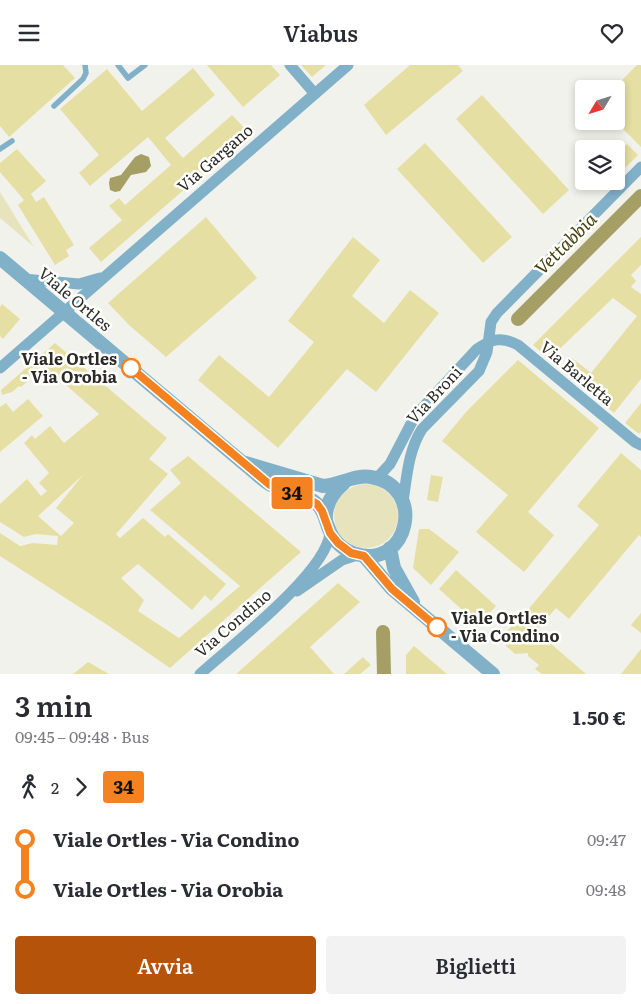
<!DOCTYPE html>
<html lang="it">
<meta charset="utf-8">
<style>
:root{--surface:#fff;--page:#f2f2f3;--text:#2b2b33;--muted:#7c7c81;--accent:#b45309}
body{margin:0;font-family:Literata,serif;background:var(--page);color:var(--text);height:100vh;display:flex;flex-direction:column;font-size:19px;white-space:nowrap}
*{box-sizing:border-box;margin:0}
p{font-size:16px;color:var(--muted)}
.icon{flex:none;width:28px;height:28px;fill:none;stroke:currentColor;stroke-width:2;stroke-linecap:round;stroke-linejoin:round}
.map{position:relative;height:609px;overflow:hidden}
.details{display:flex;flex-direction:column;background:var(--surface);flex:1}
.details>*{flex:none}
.badge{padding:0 10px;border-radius:4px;font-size:18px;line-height:32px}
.needle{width:32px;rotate:232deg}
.controls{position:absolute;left:575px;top:15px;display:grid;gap:10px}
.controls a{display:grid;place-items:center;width:50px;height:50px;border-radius:5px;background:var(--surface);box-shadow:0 2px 8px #0003;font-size:25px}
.map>.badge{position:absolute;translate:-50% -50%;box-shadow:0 0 0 2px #fff}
.legs{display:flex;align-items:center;gap:8px;height:55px;padding:0 15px;font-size:16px}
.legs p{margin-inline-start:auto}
.headline{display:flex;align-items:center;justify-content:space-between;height:85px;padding:0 15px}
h1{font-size:28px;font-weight:600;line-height:38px}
.cta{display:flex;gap:10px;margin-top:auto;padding:10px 15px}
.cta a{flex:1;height:58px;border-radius:5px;background:var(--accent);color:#fff;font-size:20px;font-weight:600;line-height:58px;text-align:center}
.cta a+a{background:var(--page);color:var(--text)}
ul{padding:0 15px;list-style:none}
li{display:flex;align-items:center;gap:18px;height:50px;font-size:19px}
li i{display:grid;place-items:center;width:8px;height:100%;margin:0 6px;background:currentColor}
li i::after{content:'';width:12px;height:12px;margin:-6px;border:4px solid;border-radius:50%;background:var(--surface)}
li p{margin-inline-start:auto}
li:first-child i{background:linear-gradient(#0000 50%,currentColor 0)}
li:last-child i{background:linear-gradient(currentColor 50%,#0000 0)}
header{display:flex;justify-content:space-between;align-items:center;height:65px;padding:0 15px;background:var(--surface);font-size:22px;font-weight:600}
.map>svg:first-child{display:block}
.green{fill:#e7e4bd}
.water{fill:#a69f65}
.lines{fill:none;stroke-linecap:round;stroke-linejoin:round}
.canal{stroke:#a69f65;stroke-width:14}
.building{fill:#e5dfa3;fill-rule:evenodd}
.service{stroke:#81b0c9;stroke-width:5.5}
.minor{stroke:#81b0c9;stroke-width:11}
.tertiary{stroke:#81b0c9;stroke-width:14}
.line-1-casing{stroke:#fff;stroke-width:11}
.line-1{stroke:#f58220;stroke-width:8}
.stop-1-dot{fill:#fff;stroke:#f58220;stroke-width:2.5}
.labels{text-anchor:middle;stroke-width:5;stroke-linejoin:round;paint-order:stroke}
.street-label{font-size:16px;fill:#2b2a28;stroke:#fffffc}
.stop-label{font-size:16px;font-weight:bold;fill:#2b2a28;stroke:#fffffc;text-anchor:end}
.water-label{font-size:18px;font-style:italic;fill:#454011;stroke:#fffffc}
</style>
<header><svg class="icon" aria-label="menu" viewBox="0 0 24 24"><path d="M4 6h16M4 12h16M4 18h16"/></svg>Viabus<svg class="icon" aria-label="heart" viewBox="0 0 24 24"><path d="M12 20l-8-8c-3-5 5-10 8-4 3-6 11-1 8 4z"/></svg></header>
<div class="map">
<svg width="641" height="609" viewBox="0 0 641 609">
<rect width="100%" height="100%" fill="#f2f2ec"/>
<path class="green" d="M0,127L34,182L0,153Z
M334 451a32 32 0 1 1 64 0a32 32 0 1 1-64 0Z"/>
<path class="water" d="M141,89L149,92L151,101L146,107L131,110L120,126L115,127L110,125L109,118L110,113L121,110L135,92Z"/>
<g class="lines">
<path class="canal" d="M518,254L641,131
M383,567L384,609"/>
</g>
<path class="building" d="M0,0H63L75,13L9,72L0,61Z
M207,0H271L280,10L243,42Z
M301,0H326L312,12Z
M410,0H458L463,6L386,70L364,40Z
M637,0H641V82L615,56H616V30L623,23L619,18Z
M193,3L215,30L165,73L183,93L232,50L249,68L101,197L89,183L122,155L109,141L119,133L125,140L171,100L148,72L90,121L79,108L99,90L60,44L107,4L142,46Z
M482,30L569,125L543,149L456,54Z
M425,78L512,172L483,198L397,104Z
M627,79L638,90L616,112V90Z
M17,84L46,116L31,129L36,137L44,132L74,180L66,185L69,191L55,200L18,140L24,135L0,107V98Z
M206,152L257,213L166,292L129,260L108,238Z
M353,172L380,195L352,231L384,258L410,225L439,248L376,327L347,304L278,383L198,315L219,290L269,332L314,277L288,256Z
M641,172V200L631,210L636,216L631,222L641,229V314L614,348L562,305L572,293L591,308L637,251L613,233L549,294L533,280Z
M2,239L20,254L3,274L0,271V242Z
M55,278L167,373L149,394L168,409L116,469L120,473L143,453L165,472L168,469L226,519L211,536L205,530L192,545L138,499L121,513L144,535L138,546L179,573L240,521L150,445L181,418L170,405L188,391L301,487L170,603L109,561L0,491V468L20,481L33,478L57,480L58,471L36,469L24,472L0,457V439L27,414L41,431L47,426L39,418L49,408L24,378L32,370L35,374L50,361L64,378L99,349L43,300L28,313L29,315L21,322L19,321L12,327L2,330L1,325ZM83,410L56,443L74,458L61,471L38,451Z
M518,295L599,363L528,447L554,470L524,507L476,467L508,430L442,376L466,347Z
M28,334L43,351L0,387V342L6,338L13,347Z
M641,338V367L639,369L625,358Z
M621,388L641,405V472L639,470L569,554L556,543L536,566L586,609H542L535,604L539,600L528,591V588L515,589L506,581L505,568L514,559L522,558L521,553L599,460L577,441Z
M431,410L443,412L438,437L427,435Z
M419,464H429L459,487L431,520L413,503Z
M456,505L496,541L479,560L439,524Z
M338,518L360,537L310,582L334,609H236Z
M641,548V568L631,560Z
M414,581L447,609H406V590Z
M641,584V609H621Z
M363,592L371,600L360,609H344Z
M88,597L109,609H73Z"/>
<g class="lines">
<path class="service" d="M118,0L128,13L145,0
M54,41L83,14L86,8L85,0
M0,84L12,76"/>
<path class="minor" d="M290,0L315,29
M23,214L79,219L100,213
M0,303L348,0
M377,413L390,399L415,351L477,284C492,274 501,271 518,280L635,377L641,380
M403,436C407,412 408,386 422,364L479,306L487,287L491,257L497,248L641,102
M297,526L342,495L357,490
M200,609C231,581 326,508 330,468"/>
<path class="tertiary" d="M0,193L242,397C251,404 260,413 269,419C283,428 306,427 318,440C325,447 325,456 329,464C333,476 344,486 356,489C409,505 427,421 371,412C355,409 340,420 323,421L242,397
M326,455C325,440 332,428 344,418
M390,483L394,503L413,537
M364,491L392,524L493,609"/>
</g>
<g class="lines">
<defs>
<path id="line-1" d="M131,303L270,420L305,432L317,439L322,446L330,468L338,478L351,488L364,491L392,524L437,562"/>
</defs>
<use href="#line-1" class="line-1-casing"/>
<use href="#line-1" class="line-1"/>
</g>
<g class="stop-1-dot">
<circle cx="131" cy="303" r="9"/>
<circle cx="437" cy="562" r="9"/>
</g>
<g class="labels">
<g class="street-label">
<text transform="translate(215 93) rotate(-41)" y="6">Via Gargano</text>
<text transform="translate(75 234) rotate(40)" y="6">Viale Ortles</text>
<text transform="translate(577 308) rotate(40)" y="6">Via Barletta</text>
<text transform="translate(434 330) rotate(-47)" y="6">Via Broni</text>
<text transform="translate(233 558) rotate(-41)" y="6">Via Condino</text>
</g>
<g class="stop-label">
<text x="117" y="300">Viale Ortles<tspan x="117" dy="18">- Via Orobia</tspan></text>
<text x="451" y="559" text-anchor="start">Viale Ortles<tspan x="451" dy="18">- Via Condino</tspan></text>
</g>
<g class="water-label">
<text transform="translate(566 179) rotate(-45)" y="6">Vettabbia</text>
</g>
</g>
</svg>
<div class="controls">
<a><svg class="needle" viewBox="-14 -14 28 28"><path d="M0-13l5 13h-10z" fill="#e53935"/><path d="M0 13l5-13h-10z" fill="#7c7c81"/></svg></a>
<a><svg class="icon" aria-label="layers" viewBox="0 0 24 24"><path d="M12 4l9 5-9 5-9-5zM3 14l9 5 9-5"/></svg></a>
</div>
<b class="badge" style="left:292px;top:428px;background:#f58220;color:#111">34</b>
</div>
<section class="details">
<div class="headline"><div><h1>3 min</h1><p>09:45 – 09:48 · Bus</p></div><b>1.50 €</b></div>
<div class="legs"><svg class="icon" aria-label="walk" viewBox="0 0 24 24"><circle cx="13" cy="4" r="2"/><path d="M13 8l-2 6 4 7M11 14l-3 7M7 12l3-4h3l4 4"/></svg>2<svg class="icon" aria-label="forward" viewBox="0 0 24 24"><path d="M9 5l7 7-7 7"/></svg><b class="badge" style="background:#f58220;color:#111">34</b></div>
<ul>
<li><i style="color:#f58220"></i><b>Viale Ortles - Via Condino</b><p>09:47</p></li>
<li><i style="color:#f58220"></i><b>Viale Ortles - Via Orobia</b><p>09:48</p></li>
</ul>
<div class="cta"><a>Avvia</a><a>Biglietti</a></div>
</section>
